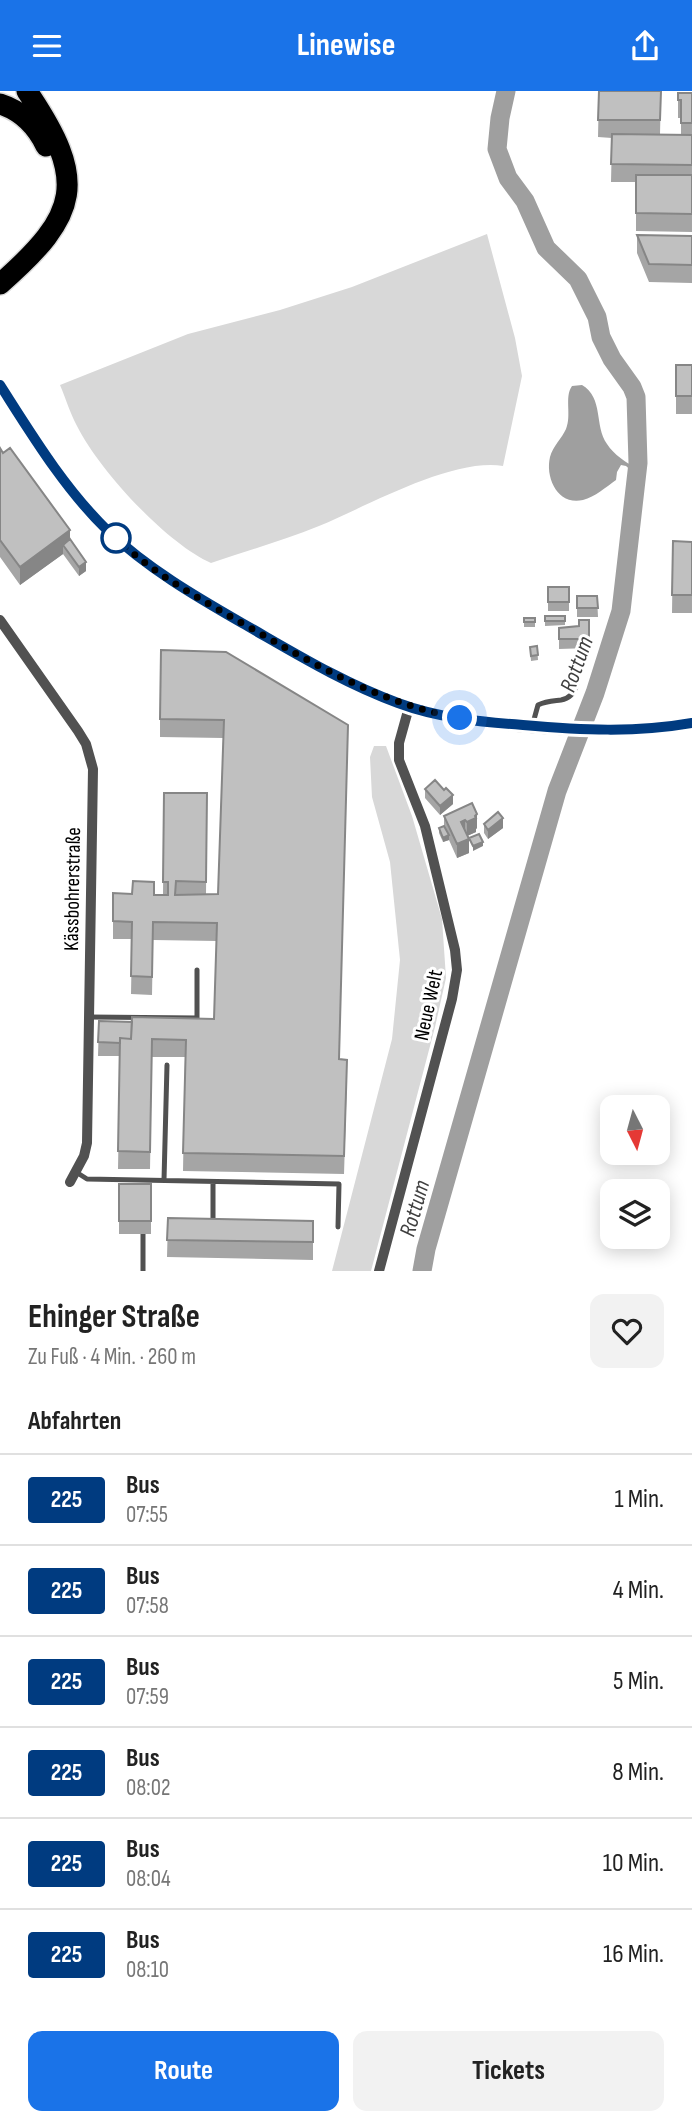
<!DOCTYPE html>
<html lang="de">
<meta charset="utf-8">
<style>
:root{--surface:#fff;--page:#f2f2f2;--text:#222;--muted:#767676;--line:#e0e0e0;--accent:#1a73e8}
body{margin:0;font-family:"Sofia Sans Condensed",sans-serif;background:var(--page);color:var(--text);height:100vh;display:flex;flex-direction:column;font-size:26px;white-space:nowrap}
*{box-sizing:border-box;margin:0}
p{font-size:23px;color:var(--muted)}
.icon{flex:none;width:38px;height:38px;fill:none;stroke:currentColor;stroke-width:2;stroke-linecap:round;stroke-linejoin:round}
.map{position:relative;height:1180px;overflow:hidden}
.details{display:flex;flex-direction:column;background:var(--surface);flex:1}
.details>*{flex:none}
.badge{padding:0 14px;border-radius:5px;font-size:24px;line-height:46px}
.needle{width:46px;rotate:174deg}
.controls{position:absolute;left:600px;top:1004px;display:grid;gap:14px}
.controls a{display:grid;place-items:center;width:70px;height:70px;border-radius:14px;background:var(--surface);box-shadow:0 4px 18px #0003;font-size:35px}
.you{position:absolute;width:35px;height:35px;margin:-18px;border:5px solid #fff;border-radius:50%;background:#1a73e8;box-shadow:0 0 0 10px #1a73e833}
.map>.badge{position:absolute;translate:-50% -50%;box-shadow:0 0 0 4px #fff}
h2{padding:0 28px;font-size:26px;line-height:63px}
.round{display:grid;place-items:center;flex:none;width:74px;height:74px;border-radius:14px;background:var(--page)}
.overview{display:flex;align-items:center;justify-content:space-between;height:119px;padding:0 28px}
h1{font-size:33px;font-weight:700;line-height:52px}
.primary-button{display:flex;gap:14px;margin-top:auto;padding:14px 28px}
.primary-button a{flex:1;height:80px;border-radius:14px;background:var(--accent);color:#fff;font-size:28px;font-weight:700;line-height:80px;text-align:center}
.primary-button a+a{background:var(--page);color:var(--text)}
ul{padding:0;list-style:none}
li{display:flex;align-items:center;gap:21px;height:91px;padding:0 28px;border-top:2px solid var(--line)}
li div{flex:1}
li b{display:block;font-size:26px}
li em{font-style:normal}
li .badge{min-width:77px;font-weight:700;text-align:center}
header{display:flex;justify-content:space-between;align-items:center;height:91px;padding:0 28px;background:var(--accent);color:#fff;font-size:32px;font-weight:700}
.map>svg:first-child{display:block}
.green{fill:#d8d8d8}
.water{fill:#9f9f9f}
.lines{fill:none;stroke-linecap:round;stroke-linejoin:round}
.river{stroke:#9f9f9f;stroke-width:19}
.highway-casing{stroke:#dbdbdb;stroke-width:24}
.lane{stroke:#515151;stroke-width:5}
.street{stroke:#515151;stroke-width:10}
.secondary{stroke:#1e1e1e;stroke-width:14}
.highway{stroke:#000;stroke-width:21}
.wall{fill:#a5a5a5}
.shaded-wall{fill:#868686}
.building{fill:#c0c0c0;stroke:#868686;stroke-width:2}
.line-casing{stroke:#fff;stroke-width:16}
.line{stroke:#003b80;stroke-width:10}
.walk{stroke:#000;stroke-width:7;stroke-dasharray:0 12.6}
.stop-dot{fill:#fff;stroke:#003b80;stroke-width:3.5}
.labels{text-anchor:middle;stroke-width:6;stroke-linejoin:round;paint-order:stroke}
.street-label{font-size:21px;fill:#000;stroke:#fff}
.water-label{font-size:23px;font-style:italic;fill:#404040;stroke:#fff}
</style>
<header><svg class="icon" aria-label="menu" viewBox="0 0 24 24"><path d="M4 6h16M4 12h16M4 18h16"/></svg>Linewise<svg class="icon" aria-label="share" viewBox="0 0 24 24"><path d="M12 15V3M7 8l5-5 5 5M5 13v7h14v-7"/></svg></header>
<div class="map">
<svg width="692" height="1180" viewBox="0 0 692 1180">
<rect width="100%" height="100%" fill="#fff"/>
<path class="green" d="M487,143L515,247L522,285L503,375C451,367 368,415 319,435C284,449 247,460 211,472C166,452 99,379 77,335C70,322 66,308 60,294L188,243L280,219L352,196Z
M374,655H386L412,725L442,828L446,887L435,936L371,1180H332L392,948L400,869L390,771L372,706L370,666Z"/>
<path class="water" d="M582,294C604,307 594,335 607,353C614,364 626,371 637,378L636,384L626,375L621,374L617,381L616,389C606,396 595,406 583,409C558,415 545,387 550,366C553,355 562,347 566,338C572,324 564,306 572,295Z"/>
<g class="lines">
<path class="river" d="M422,1180L426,1158L557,700L595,602L621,520L638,372L636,306L632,296L612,268L601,246L597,226L578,188L546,157L525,110L508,87L497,58L500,27L506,0"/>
<defs>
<path id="highway" d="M0,13C22,20 36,34 46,55
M0,193C80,123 88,90 27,0"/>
</defs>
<use href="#highway" class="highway-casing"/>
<path class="lane" d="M533,632L538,614C546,610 553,610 561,609C582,605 578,579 578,563
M89,926L197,927V879
M76,1081L87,1088L339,1093L338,1136
M164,1089L167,974
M213,1091V1133
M143,1180V1138"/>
<path class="street" d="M0,529L78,640L86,653L93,678L87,1052L84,1065L70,1091
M379,1180L452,908L457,879L455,859L425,735L399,669V652L409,616"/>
<path class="secondary" d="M0,294C32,344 64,397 107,439C147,477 195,505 242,532C293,561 343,592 398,612C436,626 477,630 517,634C576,639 634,642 692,632"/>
<use href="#highway" class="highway"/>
</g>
<path class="wall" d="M599,0H661L660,43L681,44V27H678V2H692V141L636,140V91H611L612,47L598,46Z
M637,144L692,145V192L649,191L637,162Z
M676,274H692V323H676Z
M0,357L70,448L86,480L79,485L63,463L20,494L0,466Z
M673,450L692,451V522H672Z
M548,496H569V520H548Z
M577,505H597L598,526H577Z
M545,525H565V534L545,535Z
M524,527H535V536H524Z
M589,529V557L559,558V537L579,535Z
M537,555L538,569L531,570L530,556Z
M226,561L340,968L347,987L344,1083L183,1080L185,966H152L150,1078H118L120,965H98L99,930L132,931L214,928L217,850L153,849L152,904L131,903L132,848H113V802L163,804L164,702H207L206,803H218L223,647L160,646V628Z
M425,698L453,713L440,724L425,707Z
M472,712L477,737L476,738V741L467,745L469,762L457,767L449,749L443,751L439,742V737L444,735V725Z
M484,733L503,737L488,748L484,742Z
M119,1093H151V1143H119Z
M168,1127L313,1130V1169L167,1166Z"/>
<path class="shaded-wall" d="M70,439V457L63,454V463L20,494V476Z
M86,471V480L79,485V476Z
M453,704V713L440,724V715Z
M477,723V737L476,738V741L467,745V731Z
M503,727V737L488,748V739Z
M465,729V742L461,731Z
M449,744V749L443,751V747Z
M469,748V762L457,767V753Z
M483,751V755L473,760V755Z"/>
<path class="building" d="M599,0H661L660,29H598Z
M678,2H692V32H681V9H678Z
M612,43L692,44V74L611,73Z
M636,84H692V123L636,122Z
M637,144L692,145V174L649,173Z
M676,274H692V305H676Z
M0,357L3,362L10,357L70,439L20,476L0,449Z
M70,448L86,471L79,476L63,454Z
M673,450L692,451V504H672Z
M548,496H569V511H548Z
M577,505H597L598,517H577Z
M545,525H565V530H545Z
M524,527H535V531H524Z
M579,529H589V548H559V537L579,535Z
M537,555L538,564L531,565L530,556Z
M161,559L226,561L348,634L339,968L347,969L344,1065L183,1062L186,949L152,948L150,1061L118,1060L120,947L131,948L132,926L214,928L217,832L153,831L152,886L131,885L132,831L113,830V802L132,803L133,790L154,791V804H168V791H163L164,702H207L206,791L176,790L175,804L218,803L224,629L160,628Z
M435,689L444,699L446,697L453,704L440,715L425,698Z
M472,712L477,723L475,725L476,727L467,731L465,729L461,731L469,748L457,753L444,725Z
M498,721L503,727L488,739L484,733Z
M444,735L449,744L443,747L439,737Z
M479,743L483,751L473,755L469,747Z
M99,930L132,931L131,948L120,947V952L98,951Z
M119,1093H151V1130H119Z
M168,1127L313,1130V1151L167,1149Z"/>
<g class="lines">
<defs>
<path id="line" d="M0,294C32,344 64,397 107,439C147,477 195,505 242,532C293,561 343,592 398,612C438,627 481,631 523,634C580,639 636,642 692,632"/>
</defs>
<use href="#line" class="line-casing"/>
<use href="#line" class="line"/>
<path class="walk" d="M116,447C152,482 197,506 240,531C312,572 378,612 460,627"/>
</g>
<circle class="stop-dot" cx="116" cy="447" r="14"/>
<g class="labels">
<g class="street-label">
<text transform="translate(72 798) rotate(-89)" y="7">Kässbohrerstraße</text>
<text transform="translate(428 914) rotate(-78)" y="7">Neue Welt</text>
</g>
<g class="water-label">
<text transform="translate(576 573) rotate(-70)" y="8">Rottum</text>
<text transform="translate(414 1117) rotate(-74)" y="8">Rottum</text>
</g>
</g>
</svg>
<div class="controls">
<a><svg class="needle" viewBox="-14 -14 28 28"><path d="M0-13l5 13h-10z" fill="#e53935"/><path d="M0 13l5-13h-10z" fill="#767676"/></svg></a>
<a><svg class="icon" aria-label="layers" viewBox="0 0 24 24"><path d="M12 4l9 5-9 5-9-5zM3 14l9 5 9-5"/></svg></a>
</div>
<div class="you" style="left:460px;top:627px"></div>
</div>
<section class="details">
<div class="overview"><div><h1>Ehinger Straße</h1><p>Zu Fuß · 4 Min. · 260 m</p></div><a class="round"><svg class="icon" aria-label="heart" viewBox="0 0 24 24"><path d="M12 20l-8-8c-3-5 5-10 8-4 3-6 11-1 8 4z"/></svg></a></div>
<h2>Abfahrten</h2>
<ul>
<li><span class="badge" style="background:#003b80;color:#fff">225</span><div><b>Bus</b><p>07:55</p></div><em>1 Min.</em></li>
<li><span class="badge" style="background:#003b80;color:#fff">225</span><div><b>Bus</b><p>07:58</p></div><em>4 Min.</em></li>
<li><span class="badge" style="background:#003b80;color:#fff">225</span><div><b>Bus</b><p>07:59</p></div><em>5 Min.</em></li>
<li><span class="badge" style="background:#003b80;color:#fff">225</span><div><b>Bus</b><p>08:02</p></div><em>8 Min.</em></li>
<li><span class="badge" style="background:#003b80;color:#fff">225</span><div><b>Bus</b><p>08:04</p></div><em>10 Min.</em></li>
<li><span class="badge" style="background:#003b80;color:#fff">225</span><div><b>Bus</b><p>08:10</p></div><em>16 Min.</em></li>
</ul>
<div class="primary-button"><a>Route</a><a>Tickets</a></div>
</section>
